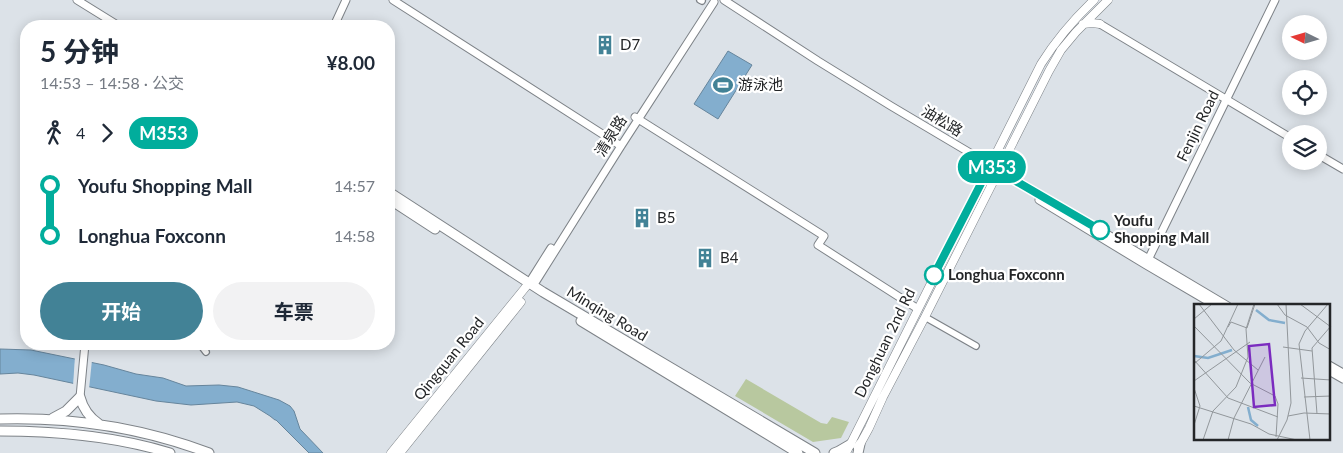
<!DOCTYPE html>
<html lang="zh">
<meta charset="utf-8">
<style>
:root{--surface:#fff;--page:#f2f2f3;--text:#1f2937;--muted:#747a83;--accent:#428296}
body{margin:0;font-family:Lato,"Noto Sans SC",sans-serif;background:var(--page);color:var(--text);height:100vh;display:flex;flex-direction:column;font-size:19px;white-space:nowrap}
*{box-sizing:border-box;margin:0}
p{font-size:16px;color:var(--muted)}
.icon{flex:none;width:28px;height:28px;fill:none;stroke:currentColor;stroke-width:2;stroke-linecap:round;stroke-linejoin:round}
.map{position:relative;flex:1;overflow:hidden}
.details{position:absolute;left:20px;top:20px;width:375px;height:330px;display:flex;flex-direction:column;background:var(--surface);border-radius:20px;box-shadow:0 2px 12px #0003}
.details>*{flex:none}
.badge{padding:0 10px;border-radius:16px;font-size:18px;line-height:32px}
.needle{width:32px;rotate:275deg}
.buttons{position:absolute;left:1282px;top:15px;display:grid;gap:10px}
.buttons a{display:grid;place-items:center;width:45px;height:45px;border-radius:50%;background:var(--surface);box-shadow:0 2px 12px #0003;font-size:25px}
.map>.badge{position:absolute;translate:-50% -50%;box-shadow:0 0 0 2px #fff}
.legs{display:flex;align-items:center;gap:8px;height:55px;padding:0 20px;font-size:16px}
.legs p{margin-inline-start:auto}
.summary{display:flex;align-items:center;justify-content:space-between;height:85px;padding:0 20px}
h1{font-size:28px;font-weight:700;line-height:38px}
.action{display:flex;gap:10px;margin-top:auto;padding:10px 20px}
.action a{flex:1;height:58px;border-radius:30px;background:var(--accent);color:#fff;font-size:20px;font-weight:700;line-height:58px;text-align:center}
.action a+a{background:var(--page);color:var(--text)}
ul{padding:0 20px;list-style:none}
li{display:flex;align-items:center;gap:18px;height:50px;font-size:19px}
li i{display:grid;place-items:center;width:8px;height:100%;margin:0 6px;background:currentColor}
li i::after{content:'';width:12px;height:12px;margin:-6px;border:4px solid;border-radius:50%;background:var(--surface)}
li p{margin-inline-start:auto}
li:first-child i{background:linear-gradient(#0000 50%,currentColor 0)}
li:last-child i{background:linear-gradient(currentColor 50%,#0000 0)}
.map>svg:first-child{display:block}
.green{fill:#b8c89f}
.water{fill:#83aece;stroke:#66859c}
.pier{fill:#dce2e8}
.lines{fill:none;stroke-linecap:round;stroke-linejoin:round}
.minor-casing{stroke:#7e8388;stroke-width:8}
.tertiary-casing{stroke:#7e8388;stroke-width:9}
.secondary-casing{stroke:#7e8388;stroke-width:9}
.primary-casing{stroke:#7e8388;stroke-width:11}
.minor{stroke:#fff;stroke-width:5.5}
.tertiary{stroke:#fff;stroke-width:7}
.secondary{stroke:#fff;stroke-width:8}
.primary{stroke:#fff;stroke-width:9}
.line-1-casing{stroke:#fff;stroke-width:11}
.line-1{stroke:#01ad9c;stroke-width:8}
.stop-1-dot{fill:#fff;stroke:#01ad9c;stroke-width:2.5}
.labels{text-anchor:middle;stroke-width:4.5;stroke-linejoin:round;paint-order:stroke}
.poi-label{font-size:15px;fill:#242628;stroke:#fff;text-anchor:start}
.street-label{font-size:15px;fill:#242628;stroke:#fff}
.stop-label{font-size:15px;font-weight:bold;fill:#242628;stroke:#fff;text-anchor:start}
.inset-river{fill:none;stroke:#83aece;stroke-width:2.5}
.inset-road{fill:none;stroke:#92979b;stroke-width:1}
.view{fill:#7b2cbf;fill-opacity:0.15;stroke:#7b2cbf;stroke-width:2.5}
.inset-edge{fill:none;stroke:#242628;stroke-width:2.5}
</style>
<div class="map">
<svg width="1343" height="453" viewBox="0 0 1343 453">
<rect width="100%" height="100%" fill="#dce2e8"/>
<path class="green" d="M746,379L821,423L827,424L832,417L849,422L841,438L813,442L735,396Z"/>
<path class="water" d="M728,51L752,65L718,119L694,104Z
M0,349L31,350L104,365L136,374L163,378L186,386L219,385L238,387L279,400L290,406L294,411L300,429L323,453H309L276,420H275L270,416L254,406L237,402L191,405L156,401L34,375L18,373L0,374Z"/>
<path class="pier" d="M75,356L92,360L89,389L73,386Z"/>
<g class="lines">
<defs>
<path id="minor" d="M700,0L702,1
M925,317L976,346
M200,344L206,352"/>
<path id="tertiary" d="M77,0L119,26
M393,0L621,146
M724,0L818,61L891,106L1228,306
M1100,24L1291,138
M334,26L346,0
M635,117L824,236L818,245L918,309
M1319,155L1343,169
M1039,200L1146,265L1216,306
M1147,262L1275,0
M529,283L551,248
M533,286L621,146L714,2
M1329,365L1343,373
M1329,371L1343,379
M80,397L85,344"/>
<path id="secondary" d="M1083,24L1092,23L1100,24
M858,448L869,428L883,397L925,317L1049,71L1061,50L1076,32L1108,0
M391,453L529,283
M400,453L521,302
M846,453L1041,64C1056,40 1073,20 1094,0"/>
<path id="primary" d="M389,192L543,292L815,453
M389,199L435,229
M581,321L798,453
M80,397C83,409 89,417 99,424
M53,418L66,411L80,397
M0,419C71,417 143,428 209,453
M0,431C58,431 115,436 170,453
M834,453L839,451L851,444
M858,453L860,444"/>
</defs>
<use href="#minor" class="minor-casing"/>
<use href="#tertiary" class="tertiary-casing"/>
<use href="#secondary" class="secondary-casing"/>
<use href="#primary" class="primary-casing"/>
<use href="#minor" class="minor"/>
<use href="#tertiary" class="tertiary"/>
<use href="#secondary" class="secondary"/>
<use href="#primary" class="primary"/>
</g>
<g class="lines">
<defs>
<path id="line-1" d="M934,275L990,166L1100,230"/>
</defs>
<use href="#line-1" class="line-1-casing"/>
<use href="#line-1" class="line-1"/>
</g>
<defs>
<symbol id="building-bare" viewBox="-9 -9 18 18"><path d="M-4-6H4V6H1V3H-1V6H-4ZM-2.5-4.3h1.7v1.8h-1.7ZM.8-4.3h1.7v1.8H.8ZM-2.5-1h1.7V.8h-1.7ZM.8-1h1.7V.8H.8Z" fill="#428296" stroke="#fff" stroke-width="2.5" paint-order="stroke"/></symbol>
<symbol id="stadium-bare" viewBox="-9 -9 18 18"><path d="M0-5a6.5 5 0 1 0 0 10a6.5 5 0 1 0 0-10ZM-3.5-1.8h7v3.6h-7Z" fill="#428296" stroke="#fff" stroke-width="2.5" paint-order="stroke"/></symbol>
</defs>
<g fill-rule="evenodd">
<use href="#building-bare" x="591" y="31" width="28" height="28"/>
<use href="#stadium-bare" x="709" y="71" width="28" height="28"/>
<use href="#building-bare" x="628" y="204" width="28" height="28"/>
<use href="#building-bare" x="691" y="244" width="28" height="28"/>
</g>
<g class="stop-1-dot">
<circle cx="1100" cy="230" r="9"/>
<circle cx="934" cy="275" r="9"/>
</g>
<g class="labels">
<g class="poi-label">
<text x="620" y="50">D7</text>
<text x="738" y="90">游泳池</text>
<text x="657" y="223">B5</text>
<text x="720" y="263">B4</text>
</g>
<g class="street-label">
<text transform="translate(942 121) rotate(31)" y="5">油松路</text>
<text transform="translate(1198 126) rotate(-64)" y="5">Fenjin Road</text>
<text transform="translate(611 136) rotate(-58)" y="5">清泉路</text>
<text transform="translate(607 314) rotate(31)" y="5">Minqing Road</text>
<text transform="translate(885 343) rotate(-64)" y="5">Donghuan 2nd Rd</text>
<text transform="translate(449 359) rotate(-51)" y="5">Qingquan Road</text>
</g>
<g class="stop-label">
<text x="1114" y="226">Youfu<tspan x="1114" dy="17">Shopping Mall</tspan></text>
<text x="948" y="280">Longhua Foxconn</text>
</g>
</g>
<g transform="translate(1194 304)">
<rect width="136" height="136" fill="#dce2e8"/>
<path class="inset-river" d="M62,6L75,16L91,19M0,52L14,54L38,46M54,103L57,116L64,122"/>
<path class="inset-road" d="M5,0L40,46L64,66M83,0L91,11L113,23L125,39L137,46M106,0L137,23M0,15L18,0M0,22L56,79L81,92L84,100L82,133M34,23L37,18L53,24L61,0M89,43L118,47M0,56L34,94L84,113M1,59L27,37L44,0M107,74L137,76M0,77L56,38M0,84L6,102L0,121M110,93L137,92M0,102L57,120L75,130L103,136M110,109L137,110M123,110L118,44L137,22M94,112L110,109M9,136L19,107L42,83L54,53L52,25L60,0M34,136L40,114L71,53M83,136L93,116L97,99L92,0M116,136L105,40L111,27L134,0"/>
<path class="view" d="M75,40L81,101L60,103L55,42Z"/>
<rect width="136" height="136" class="inset-edge"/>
</g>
</svg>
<div class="buttons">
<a><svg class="needle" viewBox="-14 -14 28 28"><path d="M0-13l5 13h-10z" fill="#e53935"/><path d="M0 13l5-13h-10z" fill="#747a83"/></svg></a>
<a><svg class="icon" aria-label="locate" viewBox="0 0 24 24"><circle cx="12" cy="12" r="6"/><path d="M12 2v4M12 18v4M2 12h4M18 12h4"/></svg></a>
<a><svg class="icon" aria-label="layers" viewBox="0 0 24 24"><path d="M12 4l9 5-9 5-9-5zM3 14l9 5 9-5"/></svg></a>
</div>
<b class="badge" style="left:992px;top:167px;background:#01ad9c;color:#fff">M353</b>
<section class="details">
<div class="summary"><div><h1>5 分钟</h1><p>14:53 – 14:58 · 公交</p></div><b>¥8.00</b></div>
<div class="legs"><svg class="icon" aria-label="walk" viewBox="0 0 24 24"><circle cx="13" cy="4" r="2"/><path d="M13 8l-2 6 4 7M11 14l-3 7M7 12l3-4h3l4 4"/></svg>4<svg class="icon" aria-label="forward" viewBox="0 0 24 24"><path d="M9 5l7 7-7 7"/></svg><b class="badge" style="background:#01ad9c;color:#fff">M353</b></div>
<ul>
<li><i style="color:#01ad9c"></i><b>Youfu Shopping Mall</b><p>14:57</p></li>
<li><i style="color:#01ad9c"></i><b>Longhua Foxconn</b><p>14:58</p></li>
</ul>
<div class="action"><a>开始</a><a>车票</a></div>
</section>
</div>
